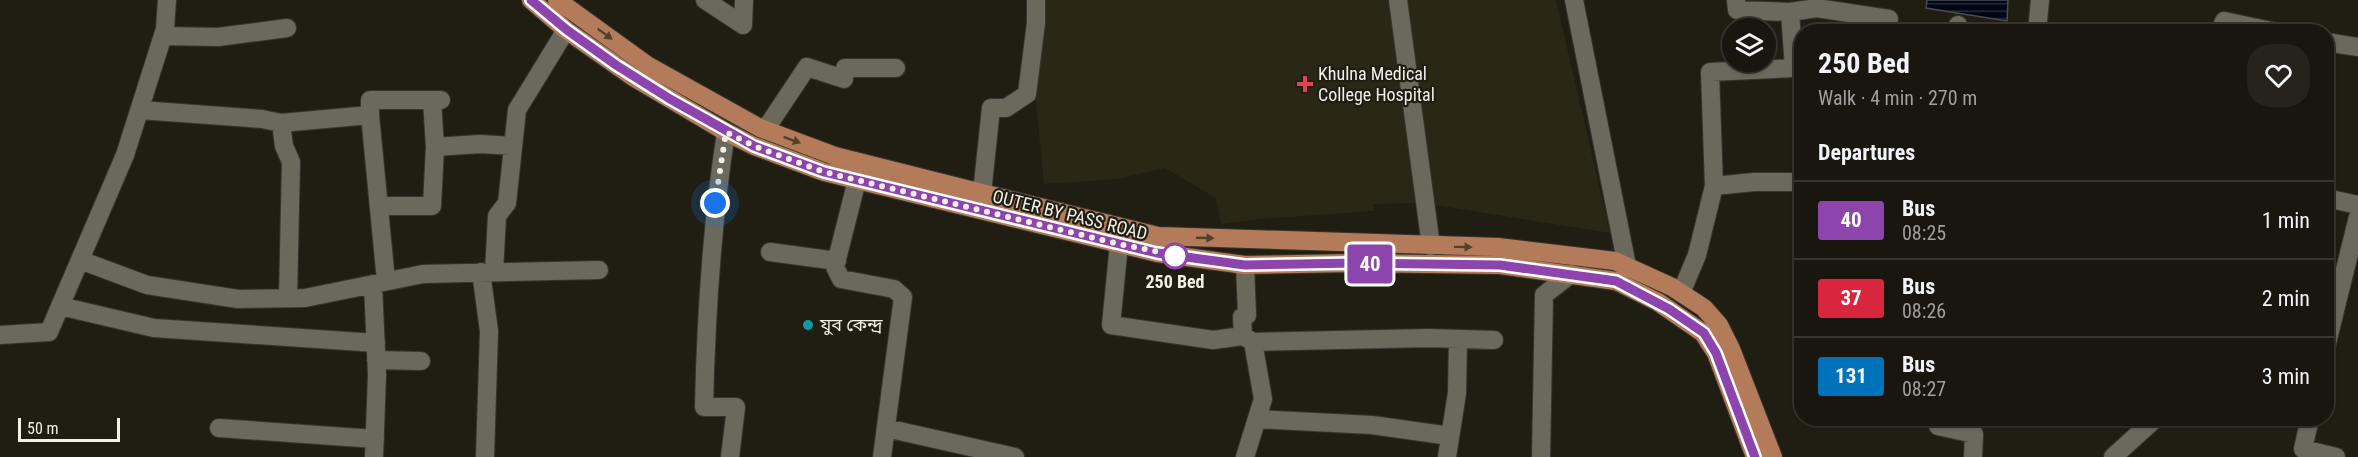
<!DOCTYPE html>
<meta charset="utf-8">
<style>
:root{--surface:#18160e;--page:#25231c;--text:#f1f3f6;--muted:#9f9f9e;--line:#36352e}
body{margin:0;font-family:"Roboto Condensed","Noto Sans Bengali",sans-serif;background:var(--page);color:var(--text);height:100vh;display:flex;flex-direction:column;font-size:22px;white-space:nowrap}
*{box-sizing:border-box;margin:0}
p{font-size:20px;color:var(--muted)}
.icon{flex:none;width:33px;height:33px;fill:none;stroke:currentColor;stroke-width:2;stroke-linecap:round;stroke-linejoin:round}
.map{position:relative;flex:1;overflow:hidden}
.panel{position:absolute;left:1794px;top:24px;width:540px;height:402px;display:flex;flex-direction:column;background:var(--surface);border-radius:24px;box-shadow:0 2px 4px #0004,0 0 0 2px var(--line)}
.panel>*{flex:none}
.badge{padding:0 12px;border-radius:4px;font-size:21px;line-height:39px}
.tools{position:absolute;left:1722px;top:18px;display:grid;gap:12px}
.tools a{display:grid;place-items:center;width:54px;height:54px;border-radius:50%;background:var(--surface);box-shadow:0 2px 4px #0004,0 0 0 2px var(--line);font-size:30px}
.scale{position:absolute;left:18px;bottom:15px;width:102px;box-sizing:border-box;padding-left:6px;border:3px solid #f1efe7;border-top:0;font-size:16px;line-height:21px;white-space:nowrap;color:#f1efe7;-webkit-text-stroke:4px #201e13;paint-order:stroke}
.you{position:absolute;width:30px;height:30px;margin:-15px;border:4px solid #fff;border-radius:50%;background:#1a73e8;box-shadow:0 0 0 9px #1a73e833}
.map>.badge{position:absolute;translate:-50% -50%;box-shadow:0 0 0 3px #fff}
h2{padding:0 24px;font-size:22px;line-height:54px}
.round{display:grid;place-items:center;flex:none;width:63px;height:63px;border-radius:24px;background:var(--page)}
.headline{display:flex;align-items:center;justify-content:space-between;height:102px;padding:0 24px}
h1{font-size:28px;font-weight:700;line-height:45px}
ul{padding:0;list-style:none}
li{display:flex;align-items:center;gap:18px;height:78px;padding:0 24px;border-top:2px solid var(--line)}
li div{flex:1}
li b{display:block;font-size:22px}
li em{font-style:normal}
li .badge{min-width:66px;font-weight:700;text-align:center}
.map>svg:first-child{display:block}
.built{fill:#2b2716}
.water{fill:url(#water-rules);stroke:#484c55;stroke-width:1.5}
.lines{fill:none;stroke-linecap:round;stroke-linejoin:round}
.minor-casing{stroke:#383630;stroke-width:20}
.major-casing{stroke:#383630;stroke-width:20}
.minor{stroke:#6b695c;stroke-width:18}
.major{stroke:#b37b5a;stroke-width:18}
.oneway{fill:#533f2c}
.line-casing{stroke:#fff;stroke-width:14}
.line{stroke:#8e44ad;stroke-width:9}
.walk{stroke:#f1efe7;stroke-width:6;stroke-dasharray:0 10.8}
.health-dot{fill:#e0444e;stroke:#201e13;stroke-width:2}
.stop-dot{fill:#fff;stroke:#8e44ad;stroke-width:3}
.culture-dot{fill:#0f9aa8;stroke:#201e13;stroke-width:2}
.labels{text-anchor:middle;stroke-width:4.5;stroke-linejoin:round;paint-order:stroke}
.poi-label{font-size:18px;fill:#f1efe7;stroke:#201e13;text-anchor:start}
.street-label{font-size:18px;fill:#f1efe7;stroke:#201e13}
.stop-label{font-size:18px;font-weight:bold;fill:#f1efe7;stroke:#201e13}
</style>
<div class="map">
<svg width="2358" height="457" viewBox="0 0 2358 457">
<defs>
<pattern id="water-rules" width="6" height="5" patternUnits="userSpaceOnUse" patternTransform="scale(1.5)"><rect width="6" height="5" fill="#000616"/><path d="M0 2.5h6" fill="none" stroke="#262b38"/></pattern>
</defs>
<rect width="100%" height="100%" fill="#201e13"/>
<path class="built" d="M1026,0H1556L1610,233L1423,203L1373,204V211L1260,219L1221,224L1216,198L1165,168L1117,179L1044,184Z"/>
<path class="water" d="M1927,0H2008L2007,21L1926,8Z"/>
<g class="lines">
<defs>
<path id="minor" d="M705,0L743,25L744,0
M1398,0L1431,246
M1574,0L1627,266
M1790,12L1817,8L1889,19
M1957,32L1958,25
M2037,32L2040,0
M2220,32L2224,21L2276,32
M163,36L218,37L287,28
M2326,42L2358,47
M432,100L435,147L480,144L513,146
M140,110L262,119L281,123L370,115L386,281
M370,115V100H441
M281,123L284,146L291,162L288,298
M765,130L807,67L844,79L845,68H896
M726,132C712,223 706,315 704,407H736L730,457
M857,180L835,267L841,279L894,289L903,297L882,457
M1714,186L1754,182H1802
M982,193L991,108H1006L1027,94L1036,23V0
M2326,198L2358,205
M379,206H432L435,147
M1119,244L1111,325L1213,340L1243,336
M770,252L837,261
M80,260L147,285L238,299L305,298L423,274L599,270
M481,272L489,331L485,457
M494,272L497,216L507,203L517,110L566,30
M373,284L377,375L374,457
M1681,293L1697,255L1714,186L1710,72L1794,68L1790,12L1737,10L1736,0
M60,306L154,328L376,343
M0,335L49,332L125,155L165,29L167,0
M1253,342L1429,338L1494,340
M2326,347L2358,217
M376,360L421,361
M1939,418L1938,426L1974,434L1973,457
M2310,418L2303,449L2336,457
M1257,419L1372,425L1450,436
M219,428L375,439
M886,428L1015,457
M1245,457L1263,399L1253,342L1243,336L1242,317L1247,315L1245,265
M1447,457L1457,393L1458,339
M1541,457L1544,295L1571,274
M2113,457L2156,418"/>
<path id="major" d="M531,0L566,30L633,77L726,132L754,146L824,172L1157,253L1245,265L1353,263L1500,265L1616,281L1658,302L1703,333L1716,353L1755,457
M557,0L647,65L760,128L835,156L982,193L1158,236L1498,247L1615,261L1672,287L1704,308L1719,325L1731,349L1773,457"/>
</defs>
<use href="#minor" class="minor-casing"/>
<use href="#major" class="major-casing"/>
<use href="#minor" class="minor"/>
<use href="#major" class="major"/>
</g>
<defs><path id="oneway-solid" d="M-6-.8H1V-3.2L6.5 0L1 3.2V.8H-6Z" transform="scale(1.5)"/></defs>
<g class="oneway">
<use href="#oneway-solid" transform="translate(605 34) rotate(36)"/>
<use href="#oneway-solid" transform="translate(792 140) rotate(20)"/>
<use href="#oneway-solid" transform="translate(1205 238) rotate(2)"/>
<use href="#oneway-solid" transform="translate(1463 247) rotate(1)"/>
</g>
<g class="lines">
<defs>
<path id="line" d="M531,0L567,30L616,65L670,99L754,146L824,172L1157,253L1245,265L1353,263L1500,265L1616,281L1669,309L1704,333L1716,353L1755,457"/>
</defs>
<use href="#line" class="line-casing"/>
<use href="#line" class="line"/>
<path class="walk" d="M715,203L726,132L754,146L824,172L1119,244L1179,256H1175"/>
</g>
<path class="health-dot" d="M1302 75h6v6h6v6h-6v6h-6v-6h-6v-6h6z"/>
<circle class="stop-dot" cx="1175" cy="256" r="12"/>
<circle class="culture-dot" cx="808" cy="325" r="6"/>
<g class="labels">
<g class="poi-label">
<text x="1318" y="80">Khulna Medical<tspan x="1318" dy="21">College Hospital</tspan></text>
<text x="820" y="331">যুব কেন্দ্র</text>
</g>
<g class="street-label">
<text transform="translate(1070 215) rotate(14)" y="6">OUTER BY PASS ROAD</text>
</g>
<g class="stop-label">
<text x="1175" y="288">250 Bed</text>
</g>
</g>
</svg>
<div class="tools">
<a><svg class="icon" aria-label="layers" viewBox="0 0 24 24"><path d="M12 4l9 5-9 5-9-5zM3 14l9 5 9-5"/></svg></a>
</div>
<div class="scale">50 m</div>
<div class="you" style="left:715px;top:203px"></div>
<b class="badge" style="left:1370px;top:264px;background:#8e44ad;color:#fff">40</b>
<section class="panel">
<div class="headline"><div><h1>250 Bed</h1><p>Walk · 4 min · 270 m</p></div><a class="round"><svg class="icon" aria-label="heart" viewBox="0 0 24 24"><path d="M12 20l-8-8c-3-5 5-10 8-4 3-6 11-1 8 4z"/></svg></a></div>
<h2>Departures</h2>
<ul>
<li><span class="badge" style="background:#8e44ad;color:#fff">40</span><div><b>Bus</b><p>08:25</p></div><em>1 min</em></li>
<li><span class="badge" style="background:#d7263d;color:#fff">37</span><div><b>Bus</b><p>08:26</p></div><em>2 min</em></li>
<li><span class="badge" style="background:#0072bc;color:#fff">131</span><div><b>Bus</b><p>08:27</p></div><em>3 min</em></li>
</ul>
</section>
</div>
